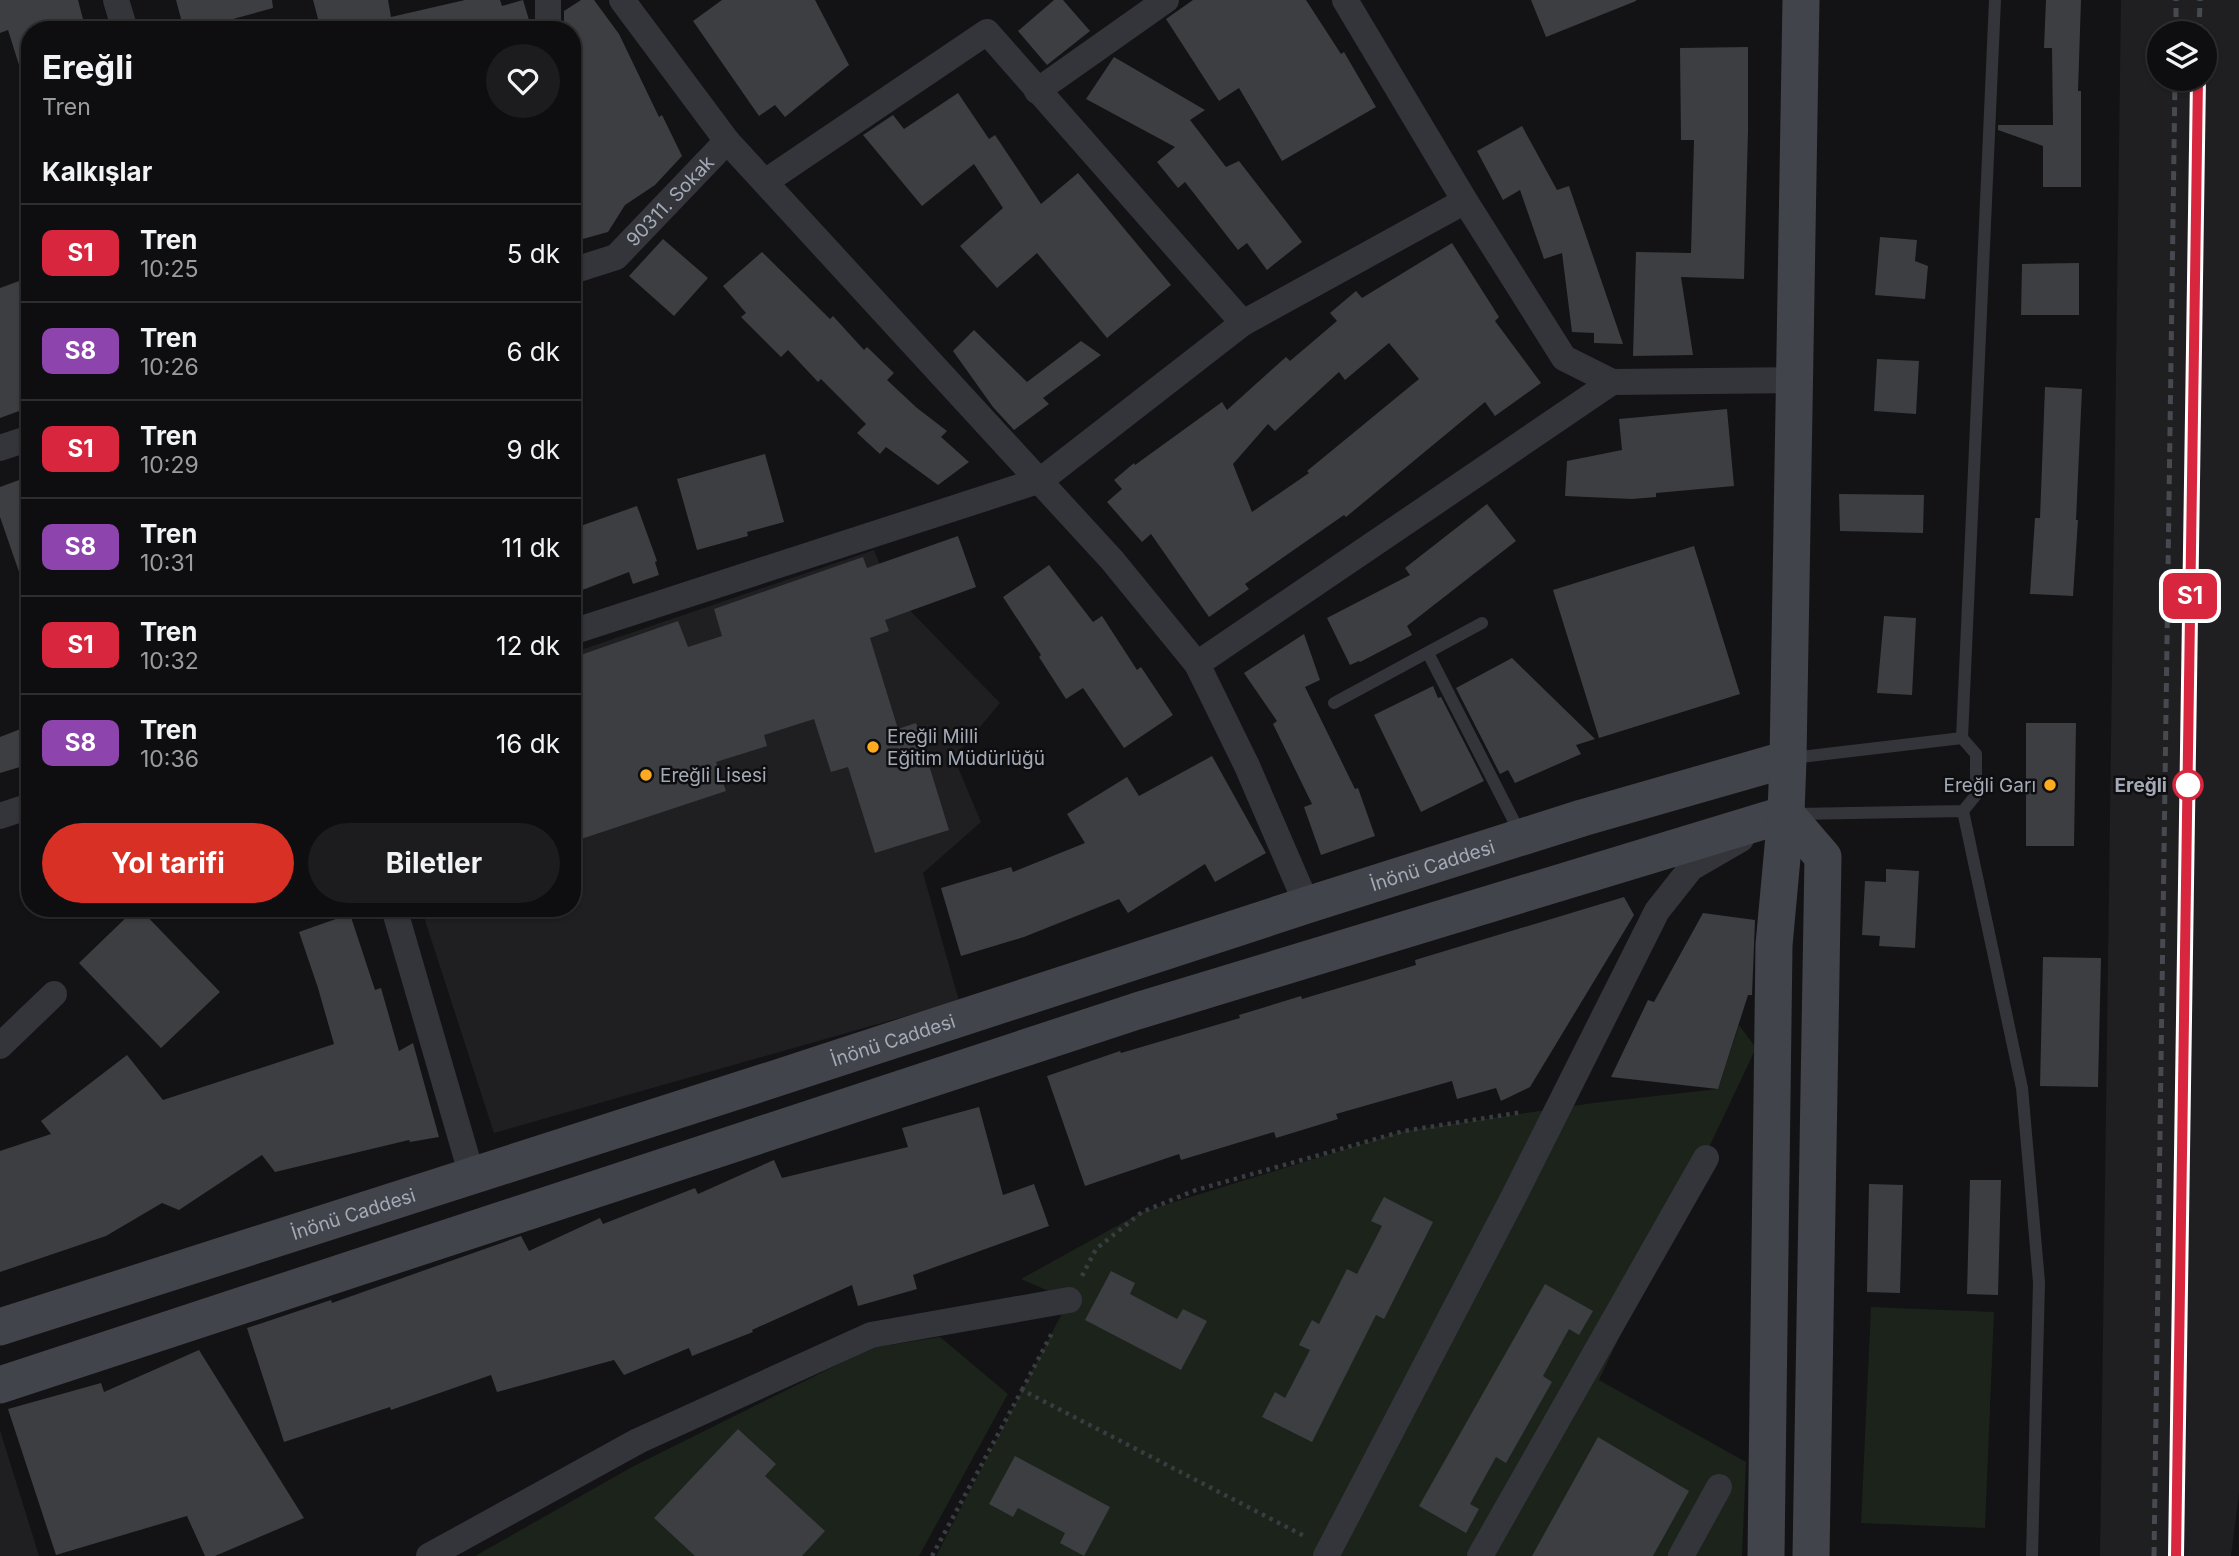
<!DOCTYPE html>
<html lang="tr">
<meta charset="utf-8">
<style>
:root{--surface:#0e0e10;--page:#1c1c1e;--text:#f1f3f6;--muted:#9b9c9f;--line:#2e2e30;--accent:#d93025}
body{margin:0;font-family:Inter,sans-serif;background:var(--page);color:var(--text);height:100vh;display:flex;flex-direction:column;font-size:26px;white-space:nowrap}
*{box-sizing:border-box;margin:0}
p{font-size:23px;color:var(--muted)}
.icon{flex:none;width:38px;height:38px;fill:none;stroke:currentColor;stroke-width:2;stroke-linecap:round;stroke-linejoin:round}
.map{position:relative;flex:1;overflow:hidden}
.panel{position:absolute;left:21px;top:21px;width:560px;height:896px;display:flex;flex-direction:column;background:var(--surface);border-radius:28px;box-shadow:0 2px 5px #0004,0 0 0 2px var(--line)}
.panel>*{flex:none}
.badge{padding:0 14px;border-radius:10px;font-size:24px;line-height:46px}
.fabs{position:absolute;left:2147px;top:21px;display:grid;gap:14px}
.fabs a{display:grid;place-items:center;width:70px;height:70px;border-radius:50%;background:var(--surface);box-shadow:0 2px 5px #0004,0 0 0 2px var(--line);font-size:35px}
.map>.badge{position:absolute;translate:-50% -50%;box-shadow:0 0 0 4px #fff}
h2{padding:0 21px;font-size:26px;line-height:63px}
.round{display:grid;place-items:center;flex:none;width:74px;height:74px;border-radius:37px;background:var(--page)}
.headline{display:flex;align-items:center;justify-content:space-between;height:119px;padding:0 21px}
h1{font-size:33px;font-weight:700;line-height:52px}
.action{display:flex;gap:14px;margin-top:auto;padding:14px 21px}
.action a{flex:1;height:80px;border-radius:42px;background:var(--accent);color:#fff;font-size:28px;font-weight:700;line-height:80px;text-align:center}
.action a+a{background:var(--page);color:var(--text)}
ul{padding:0;list-style:none}
li{display:flex;align-items:center;gap:21px;height:98px;padding:0 21px;border-top:2px solid var(--line)}
li div{flex:1}
li b{display:block;font-size:26px}
li em{font-style:normal}
li .badge{min-width:77px;font-weight:700;text-align:center}
.map>svg:first-child{display:block}
.built{fill:#1f1f22;fill-rule:evenodd}
.green{fill:#1b231b}
.building{fill:#3c3e42;fill-rule:evenodd}
.lines{fill:none;stroke-linecap:round;stroke-linejoin:round}
.path{stroke:#393c41;stroke-width:4.5;stroke-dasharray:3.5 5;stroke-linecap:butt}
.lane{stroke:#33353a;stroke-width:12}
.street{stroke:#33353a;stroke-width:26}
.secondary{stroke:#41444a;stroke-width:37}
.rail{stroke:#46494f;stroke-width:5;stroke-dasharray:9 7;stroke-linecap:butt}
.line-casing{stroke:#fff;stroke-width:16}
.line{stroke:#d7263d;stroke-width:10}
.poi-dot{fill:#ffab20;stroke:#0e0e10;stroke-width:2.5}
.stop-dot{fill:#fff;stroke:#d7263d;stroke-width:3.5}
.labels{text-anchor:middle;stroke-width:5;stroke-linejoin:round;paint-order:stroke}
.street-label{font-size:19px;fill:#a3aab6;stroke:#0e0e10}
.poi-label{font-size:19px;fill:#a3aab6;stroke:#0e0e10;text-anchor:start}
.stop-label{font-size:19px;font-weight:bold;fill:#a3aab6;stroke:#0e0e10;text-anchor:end}
</style>
<div class="map">
<svg width="2239" height="1556" viewBox="0 0 2239 1556">
<rect width="100%" height="100%" fill="#131315"/>
<path class="built" d="M2121,0H2239V1493L2231,1556H2100ZM2160,33H2205V79H2160Z
M874,550L890,590L1000,703L954,758L981,822L923,873L959,1001L494,1133L421,908H572V653Z
M0,1430L39,1556H0Z"/>
<path class="green" d="M1739,1025L1756,1048L1599,1380L1746,1462L1742,1556H936L1069,1300L1021,1279L1142,1212L1404,1131L1593,1103L1718,1089Z
M1871,1307L1994,1312L1985,1528L1861,1523Z
M940,1337L1008,1394L919,1556H475L632,1467L871,1348Z"/>
<path class="building" d="M0,0H78L84,23L57,30H30V80L24,81L8,30L0,33Z
M176,0H272L273,8L193,30H184Z
M313,0H388L391,17L465,0H500L502,6L523,0L532,30H321Z
M581,0H594L619,34L659,117L662,115L682,156L655,185L625,205L608,232L572,242V30H564V11Z
M722,0H815L849,65L785,117L775,105L759,116L693,21Z
M1054,0H1063L1090,31L1047,65L1018,31Z
M1193,0H1306L1341,54L1344,52L1376,107L1282,161L1239,88L1219,101L1166,19Z
M1531,0H1636V1L1546,37Z
M2046,0H2081L2078,91H2081V187H2043V146L1998,130V125H2053L2052,48H2044Z
M1748,47V131L1744,279L1681,277L1693,355L1633,356L1636,252L1691,253L1694,140H1681L1680,48Z
M1114,57L1205,110L1190,120L1226,167L1239,161L1302,242L1267,270L1247,243L1238,250L1185,182L1178,188L1157,162L1175,147L1086,99Z
M958,93L989,139L995,135L1041,204L1078,173L1171,285L1107,338L1037,253L997,288L960,246L1003,208L974,164L922,206L863,135L893,115L904,129Z
M1522,126L1557,190L1569,186L1623,344L1594,343V333L1572,332L1562,253L1544,259L1520,190L1503,200L1477,151Z
M1880,237L1917,240L1915,261L1928,266L1925,299L1875,295Z
M663,239L708,278L674,316L629,276Z
M1452,243L1499,317L1495,321L1541,383L1495,416L1485,402L1346,517L1344,515L1245,584L1249,589L1209,617L1151,534L1142,542L1107,502L1122,489L1114,480L1134,463L1135,465L1222,402L1227,410L1286,357L1290,361L1337,321L1330,313L1356,291L1362,298ZM1389,343L1419,379L1307,471L1309,473L1252,512L1233,464L1268,424L1275,431L1339,372L1345,380Z
M762,252L830,319L833,316L864,350L867,347L894,373L887,380L917,408L947,431L941,437L969,462L938,485L886,447L880,454L857,433L866,424L821,379L818,382L788,350L781,357L741,317L746,313L723,286Z
M2079,263V315H2021L2022,264Z
M30,277V407L0,418V288Z
M974,330L1027,382L1081,341L1101,355L1043,398L1049,404L1014,430L993,407L953,351Z
M1877,359L1919,361L1916,414L1874,411Z
M2045,387L2082,389L2076,520H2078L2073,596L2030,594L2035,518H2040Z
M1727,409L1734,486L1656,493V497L1632,499L1565,496L1567,461L1622,450L1619,419Z
M765,454L784,522L747,532L748,536L697,550L677,479Z
M30,476V591L26,592L0,517V487Z
M1839,494L1924,495L1923,533L1840,531Z
M1487,504L1516,541L1407,626L1412,635L1360,662L1359,661L1350,665L1327,618L1410,575L1405,568Z
M637,506L657,561L655,562L659,575L633,584L629,572L572,594V529Z
M958,536L976,587L885,620L889,631L870,638L898,729L916,723L949,830L875,853L848,767L831,772L814,719L764,735L767,746L716,762L726,791L572,842V658L678,621L688,647L722,636L714,609L863,557L867,568Z
M1694,546L1740,694L1599,738L1553,590Z
M1049,565L1093,622L1102,616L1137,670L1141,667L1173,715L1124,748L1083,688L1066,699L1039,657L1041,655L1003,597Z
M1884,616L1916,618L1912,695L1877,693Z
M1304,634L1320,680L1305,687L1355,789L1358,788L1375,836L1321,855L1304,807L1312,804L1273,724L1277,721L1244,673Z
M1512,658L1595,739L1576,745L1581,754L1515,783L1508,770L1500,774L1456,688Z
M1433,686L1438,698L1441,697L1484,781L1421,812L1374,715Z
M2026,723H2076L2074,846H2026Z
M23,728L30,754V764L0,773V737Z
M1212,756L1266,853L1215,882L1205,864L1128,913L1119,899L1024,937L961,956L941,888L1011,867L1013,872L1085,843L1067,814L1127,777L1139,796Z
M1886,869L1919,871L1915,948L1879,946L1880,936L1862,935L1865,881L1886,882Z
M1624,897L1634,915L1530,1087L1501,1101L1496,1088L1457,1099L1452,1081L1336,1114L1338,1119L1276,1138L1274,1132L1181,1160L1179,1154L1085,1186L1047,1076L1120,1051L1121,1053L1240,1018L1239,1015L1301,996L1302,999L1416,965L1415,960Z
M136,908H139L220,992L161,1048L79,963Z
M1703,913L1755,920L1752,995H1748L1718,1089L1611,1077L1648,1000L1654,1002Z
M350,914L375,990L381,988L399,1051L413,1043L439,1137L410,1142L409,1140L275,1172L262,1155L179,1210L162,1203L106,1236L0,1272V1151L51,1134L41,1121L127,1055L163,1100L334,1044L318,988L299,932Z
M2043,957L2101,958L2098,1087L2040,1086Z
M979,1107L1003,1195L1034,1184L1049,1226L913,1275L917,1289L858,1306L852,1285L752,1330L753,1332L692,1356L689,1348L624,1375L614,1360L497,1392L491,1375L391,1410L390,1407L284,1442L247,1328L331,1300L332,1303L521,1236L529,1251L600,1218L603,1224L695,1188L698,1194L774,1160L782,1178L908,1147L902,1128Z
M1970,1180H2001L1998,1295L1967,1294Z
M1869,1184L1903,1185L1900,1293L1867,1292Z
M1384,1197L1433,1222L1384,1319L1376,1315L1312,1442L1262,1417L1275,1392L1285,1398L1310,1350L1299,1345L1312,1320L1319,1324L1347,1269L1357,1274L1382,1226L1371,1221Z
M1111,1271L1135,1283L1130,1294L1177,1319L1183,1309L1207,1321L1181,1370L1085,1320Z
M1545,1284L1593,1311L1579,1335L1569,1329L1543,1376L1552,1382L1506,1463L1496,1457L1470,1504L1479,1509L1466,1533L1419,1506Z
M199,1350L304,1518L215,1556H205L187,1516L56,1555L8,1409L101,1383L104,1392Z
M738,1429L776,1464L765,1476L825,1531L802,1556H695L654,1518Z
M1598,1437L1689,1491L1653,1556H1532Z
M1015,1456L1110,1507L1084,1556L1060,1543L1065,1533L1018,1508L1013,1517L989,1504Z"/>
<g class="lines">
<path class="path" d="M1082,1276L1096,1249L1142,1212L1196,1190L1404,1131L1523,1112
M1022,1390L1052,1333
M932,1556L1022,1390L1304,1536"/>
<path class="lane" d="M1428,653L1520,833
M1334,703L1482,623
M1962,738L1995,0
M1792,758L1962,738L1976,754V795L1963,811L1795,814
M1963,811L2022,1088L2039,1282L2032,1556"/>
<g class="street">
<path d="M116,0L125,30"/>
<path d="M548,0V30"/>
<path d="M622,0L727,141L1112,560L1197,664L1247,766L1307,905"/>
<path d="M1345,0L1465,201L1564,358L1612,382L1794,380"/>
<path d="M1037,91L1166,0"/>
<path d="M765,182L987,32L1243,323"/>
<path id="s1" d="M572,271L616,257L727,141"/>
<path d="M0,448L30,438"/>
<path d="M572,632L1041,480L1243,323L1465,201"/>
<path d="M1197,664L1612,382"/>
<path d="M0,816L30,806"/>
<path d="M394,908L472,1176"/>
<path d="M0,1046L54,994"/>
<path d="M429,1556L638,1441L871,1335L1069,1300"/>
<path d="M1326,1556L1515,1194L1657,911L1691,868L1741,839"/>
<path d="M1480,1556L1706,1158"/>
<path d="M1681,1556L1719,1487"/>
</g>
<g class="secondary">
<path d="M1786,814L1823,857L1811,1556"/>
<path id="s2" d="M0,1327L771,1080L1307,905L1582,818L1788,759"/>
<path d="M0,1385L1137,1011L1786,814"/>
<path d="M1766,1556L1774,945L1786,814L1788,759L1801,0"/>
</g>
<path class="rail" d="M2176,33V0
M2199,33L2200,0
M2154,1556L2175,79
M2176,1556L2198,79"/>
</g>
<g class="lines">
<defs>
<path id="line" d="M2176,1556L2198,79"/>
</defs>
<use href="#line" class="line-casing"/>
<use href="#line" class="line"/>
</g>
<g class="poi-dot">
<circle cx="873" cy="747" r="7"/>
<circle cx="646" cy="775" r="7"/>
<circle cx="2050" cy="785" r="7"/>
</g>
<circle class="stop-dot" cx="2188" cy="785" r="14"/>
<g class="labels">
<g class="street-label">
<text dy="7" stroke="none"><textPath href="#s1" startOffset="124">90311. Sokak</textPath></text>
<text dy="7" stroke="none"><textPath href="#s2" startOffset="1505">İnönü Caddesi</textPath></text>
<text dy="7" stroke="none"><textPath href="#s2" startOffset="938">İnönü Caddesi</textPath></text>
<text dy="7" stroke="none"><textPath href="#s2" startOffset="371">İnönü Caddesi</textPath></text>
</g>
<g class="poi-label">
<text x="887" y="743">Ereğli Milli<tspan x="887" dy="22">Eğitim Müdürlüğü</tspan></text>
<text x="660" y="782">Ereğli Lisesi</text>
<text x="2036" y="792" text-anchor="end">Ereğli Garı</text>
</g>
<g class="stop-label">
<text x="2167" y="792">Ereğli</text>
</g>
</g>
</svg>
<div class="fabs">
<a><svg class="icon" aria-label="layers" viewBox="0 0 24 24"><path d="M12 4l9 5-9 5-9-5zM3 14l9 5 9-5"/></svg></a>
</div>
<b class="badge" style="left:2190px;top:596px;background:#d7263d;color:#fff">S1</b>
<section class="panel">
<div class="headline"><div><h1>Ereğli</h1><p>Tren</p></div><a class="round"><svg class="icon" aria-label="heart" viewBox="0 0 24 24"><path d="M12 20l-8-8c-3-5 5-10 8-4 3-6 11-1 8 4z"/></svg></a></div>
<h2>Kalkışlar</h2>
<ul>
<li><span class="badge" style="background:#d7263d;color:#fff">S1</span><div><b>Tren</b><p>10:25</p></div><em>5 dk</em></li>
<li><span class="badge" style="background:#8e44ad;color:#fff">S8</span><div><b>Tren</b><p>10:26</p></div><em>6 dk</em></li>
<li><span class="badge" style="background:#d7263d;color:#fff">S1</span><div><b>Tren</b><p>10:29</p></div><em>9 dk</em></li>
<li><span class="badge" style="background:#8e44ad;color:#fff">S8</span><div><b>Tren</b><p>10:31</p></div><em>11 dk</em></li>
<li><span class="badge" style="background:#d7263d;color:#fff">S1</span><div><b>Tren</b><p>10:32</p></div><em>12 dk</em></li>
<li><span class="badge" style="background:#8e44ad;color:#fff">S8</span><div><b>Tren</b><p>10:36</p></div><em>16 dk</em></li>
</ul>
<div class="action"><a>Yol tarifi</a><a>Biletler</a></div>
</section>
</div>
